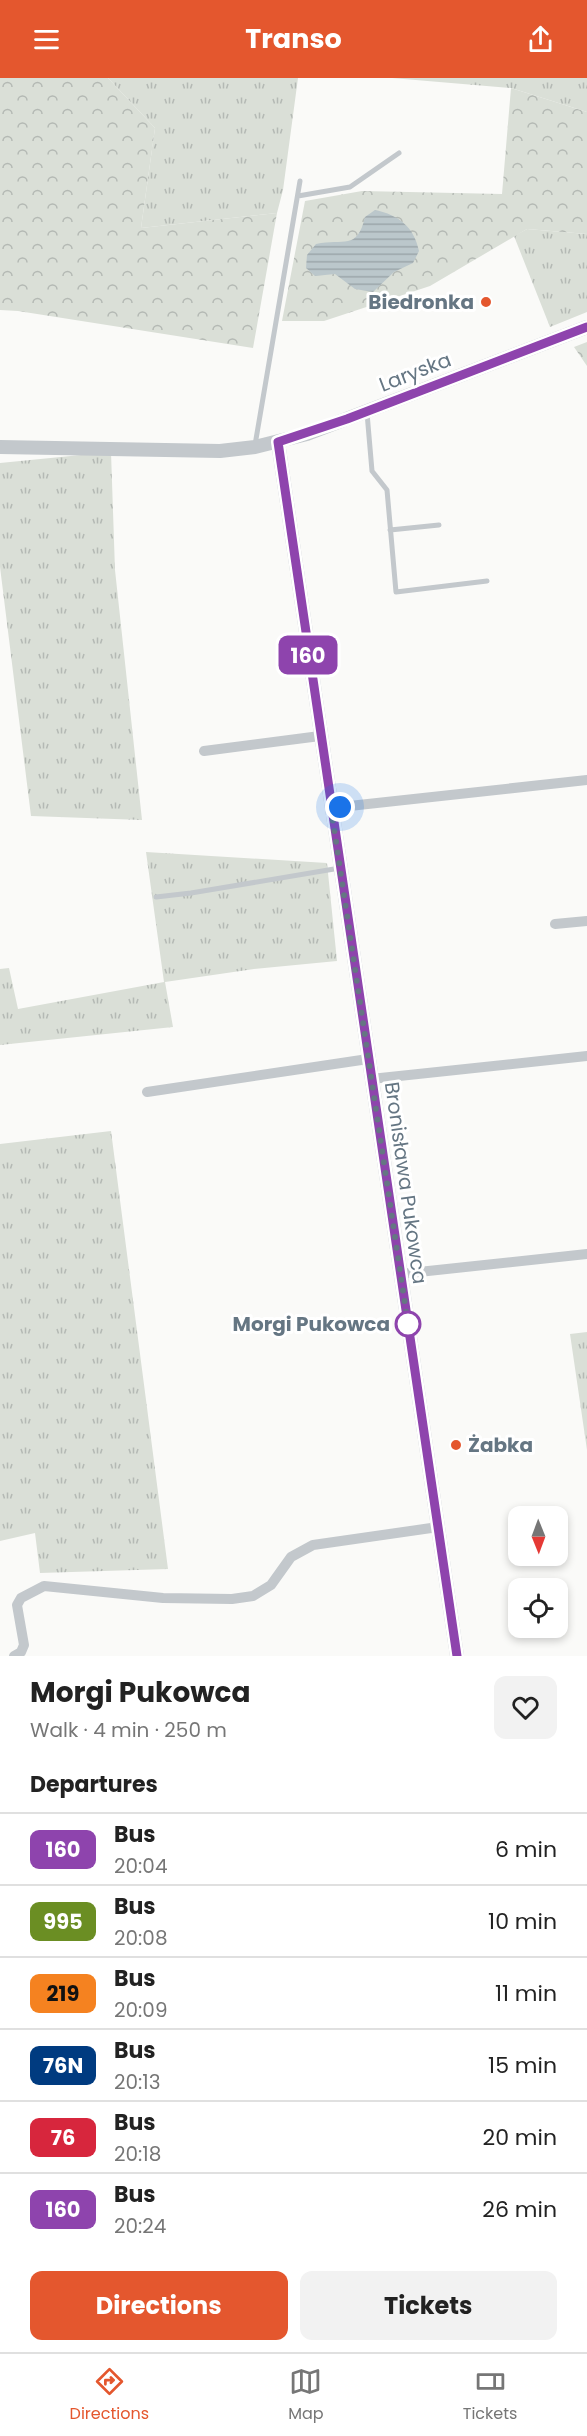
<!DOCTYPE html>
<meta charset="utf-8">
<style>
:root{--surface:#fff;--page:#f2f2f2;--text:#222;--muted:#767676;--line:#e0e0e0;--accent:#e4572e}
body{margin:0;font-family:Poppins,sans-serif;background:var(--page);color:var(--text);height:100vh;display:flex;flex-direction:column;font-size:22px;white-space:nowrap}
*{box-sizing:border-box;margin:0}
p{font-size:20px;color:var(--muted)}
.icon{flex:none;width:33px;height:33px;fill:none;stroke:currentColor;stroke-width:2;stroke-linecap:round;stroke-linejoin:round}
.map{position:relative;height:1578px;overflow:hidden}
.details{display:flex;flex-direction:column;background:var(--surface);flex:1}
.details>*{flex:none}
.badge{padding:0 12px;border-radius:9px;font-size:21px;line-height:39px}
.needle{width:39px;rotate:179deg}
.controls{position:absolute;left:508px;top:1428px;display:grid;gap:12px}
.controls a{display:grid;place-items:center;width:60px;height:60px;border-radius:12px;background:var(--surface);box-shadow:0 3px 9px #0003;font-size:30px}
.you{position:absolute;width:30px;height:30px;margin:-15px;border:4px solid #fff;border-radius:50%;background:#1a73e8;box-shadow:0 0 0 9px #1a73e833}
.map>.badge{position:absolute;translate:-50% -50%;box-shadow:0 0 0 3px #fff}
h2{padding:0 30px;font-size:22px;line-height:54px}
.round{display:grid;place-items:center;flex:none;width:63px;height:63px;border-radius:12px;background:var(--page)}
.head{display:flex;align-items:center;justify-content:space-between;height:102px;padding:0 30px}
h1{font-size:28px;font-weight:700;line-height:45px}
.cta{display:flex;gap:12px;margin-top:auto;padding:12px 30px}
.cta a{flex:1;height:69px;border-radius:12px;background:var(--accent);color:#fff;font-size:24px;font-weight:700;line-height:69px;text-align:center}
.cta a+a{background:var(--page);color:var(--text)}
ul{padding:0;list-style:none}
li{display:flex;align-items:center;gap:18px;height:72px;padding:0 30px;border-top:2px solid var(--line)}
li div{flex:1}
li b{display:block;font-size:22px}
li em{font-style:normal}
li .badge{min-width:66px;font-weight:700;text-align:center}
header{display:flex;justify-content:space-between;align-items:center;height:78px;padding:0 30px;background:var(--accent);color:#fff;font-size:27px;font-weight:700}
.tab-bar{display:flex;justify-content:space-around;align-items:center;height:84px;border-top:2px solid var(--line);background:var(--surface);font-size:16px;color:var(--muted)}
.tab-bar a{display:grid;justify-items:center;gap:3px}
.tab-bar .active{color:var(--accent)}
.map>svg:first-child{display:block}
.grass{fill:url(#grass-tufts)}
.forest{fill:url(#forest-crowns)}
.water{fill:url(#water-rules)}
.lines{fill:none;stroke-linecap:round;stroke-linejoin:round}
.service{stroke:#c3c8cc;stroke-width:5}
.minor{stroke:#c3c8cc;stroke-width:10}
.tertiary{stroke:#c3c8cc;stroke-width:14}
.line-casing{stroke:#fff;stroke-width:14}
.line{stroke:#8e44ad;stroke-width:9}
.walk{stroke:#657683;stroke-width:6;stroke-dasharray:0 10.8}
.poi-dot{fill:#e4572e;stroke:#fff;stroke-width:2}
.stop-dot{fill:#fff;stroke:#8e44ad;stroke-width:3}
.labels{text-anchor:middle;stroke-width:6;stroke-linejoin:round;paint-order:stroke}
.poi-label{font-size:20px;font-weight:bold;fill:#657683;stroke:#fff;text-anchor:end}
.street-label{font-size:20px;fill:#657683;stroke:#fff}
.stop-label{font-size:20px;font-weight:bold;fill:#657683;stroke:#fff;text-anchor:end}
</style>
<header><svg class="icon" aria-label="menu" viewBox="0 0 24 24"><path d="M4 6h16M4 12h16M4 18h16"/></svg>Transo<svg class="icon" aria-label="share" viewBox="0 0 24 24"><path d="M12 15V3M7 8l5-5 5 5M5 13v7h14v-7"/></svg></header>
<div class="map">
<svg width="587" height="1578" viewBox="0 0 587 1578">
<defs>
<pattern id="grass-tufts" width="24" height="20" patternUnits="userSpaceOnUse" patternTransform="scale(1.5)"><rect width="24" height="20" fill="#dadfd7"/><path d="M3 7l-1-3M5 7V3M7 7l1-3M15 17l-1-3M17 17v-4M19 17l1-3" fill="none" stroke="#b4b9b4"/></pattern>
<pattern id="forest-crowns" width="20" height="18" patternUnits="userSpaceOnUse" patternTransform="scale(1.5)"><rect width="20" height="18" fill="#dadfd7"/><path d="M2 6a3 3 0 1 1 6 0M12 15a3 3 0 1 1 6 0" fill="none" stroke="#b4b9b4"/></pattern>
<pattern id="water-rules" width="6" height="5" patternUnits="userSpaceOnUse" patternTransform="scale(1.5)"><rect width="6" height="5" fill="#bbc7cb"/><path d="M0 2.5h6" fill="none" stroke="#9ca6aa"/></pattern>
</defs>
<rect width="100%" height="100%" fill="#fafaf8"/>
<path class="grass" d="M108,0H298L283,112L277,135L141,150L155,50Z
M392,0H587V34L511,10Z
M527,151L587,156V234L550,249L514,158Z
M111,374L115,492L142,742L31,738L0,489V385Z
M146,774L327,785L337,883L254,891L165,904L173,949L0,967V891L9,890L18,931L164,904Z
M111,1053L168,1491L40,1495L35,1455L0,1463V1066Z
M587,1254V1372L570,1256Z"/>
<path class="forest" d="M0,0H108L155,50L141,150L277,135L253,270L18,233L0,232Z
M511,10L587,34V156L527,151L430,208L324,243H282L305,123L362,113L502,116Z
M587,264V288L574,269Z"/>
<path class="water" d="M375,132C399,137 414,149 419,173L413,185L394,194L373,214L355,211L335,196L315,198L306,190L307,177L316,166C344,160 357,173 365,139Z"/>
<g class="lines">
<path class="service" d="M298,118L350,109L399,75
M367,335L372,393L387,412L396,514L487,503
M255,367L300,103
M390,452L439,447
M156,819L191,815L340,790"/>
<path class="minor" d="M204,673L320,658
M331,730L587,702
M555,846L587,843
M371,1001L587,978
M147,1014L368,981
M400,1196L587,1176
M14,1578L21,1574L24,1567L17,1527L21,1520L44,1508L163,1520L232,1521L253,1518L271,1507L291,1479L313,1467L438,1449"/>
<path class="tertiary" d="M278,364L457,1578
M0,369L220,373L255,369L307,356L587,249"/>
</g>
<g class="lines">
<defs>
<path id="line" d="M457,1578L278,364L347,341L587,249"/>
</defs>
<use href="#line" class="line-casing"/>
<use href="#line" class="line"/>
<path class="walk" d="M340,729L331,730L408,1246"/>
</g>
<g class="poi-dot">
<circle cx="486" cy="224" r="6"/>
<circle cx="456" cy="1367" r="6"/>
</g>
<circle class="stop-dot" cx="408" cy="1246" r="12"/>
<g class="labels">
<g class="poi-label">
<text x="474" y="231">Biedronka</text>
<text x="468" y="1374" text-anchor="start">Żabka</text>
</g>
<g class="street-label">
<text transform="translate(415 294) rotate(-21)" y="7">Laryska</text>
<text transform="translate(406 1105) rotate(82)" y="7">Bronisława Pukowca</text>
</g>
<g class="stop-label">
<text x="390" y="1253">Morgi Pukowca</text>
</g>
</g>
</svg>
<div class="controls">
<a><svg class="needle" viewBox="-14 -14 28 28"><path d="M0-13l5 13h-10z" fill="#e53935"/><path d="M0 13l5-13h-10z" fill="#767676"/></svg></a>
<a><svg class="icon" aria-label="locate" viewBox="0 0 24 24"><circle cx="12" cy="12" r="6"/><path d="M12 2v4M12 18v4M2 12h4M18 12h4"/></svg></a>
</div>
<div class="you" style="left:340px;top:729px"></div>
<b class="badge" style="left:308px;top:577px;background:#8e44ad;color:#fff">160</b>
</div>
<section class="details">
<div class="head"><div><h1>Morgi Pukowca</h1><p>Walk · 4 min · 250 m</p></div><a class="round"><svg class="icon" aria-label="heart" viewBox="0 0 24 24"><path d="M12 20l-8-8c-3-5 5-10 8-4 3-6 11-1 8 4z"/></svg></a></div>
<h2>Departures</h2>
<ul>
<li><span class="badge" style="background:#8e44ad;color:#fff">160</span><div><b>Bus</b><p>20:04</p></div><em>6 min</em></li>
<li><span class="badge" style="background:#6b8e23;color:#fff">995</span><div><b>Bus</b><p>20:08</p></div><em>10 min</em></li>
<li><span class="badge" style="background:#f58220;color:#111">219</span><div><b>Bus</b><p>20:09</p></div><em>11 min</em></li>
<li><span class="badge" style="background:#003b80;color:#fff">76N</span><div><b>Bus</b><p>20:13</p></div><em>15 min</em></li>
<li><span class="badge" style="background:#d7263d;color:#fff">76</span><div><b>Bus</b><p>20:18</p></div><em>20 min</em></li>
<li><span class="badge" style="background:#8e44ad;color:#fff">160</span><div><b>Bus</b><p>20:24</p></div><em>26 min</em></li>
</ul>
<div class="cta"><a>Directions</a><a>Tickets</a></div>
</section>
<nav class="tab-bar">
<a class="active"><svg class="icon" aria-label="directions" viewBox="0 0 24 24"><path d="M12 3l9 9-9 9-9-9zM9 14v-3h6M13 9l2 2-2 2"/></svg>Directions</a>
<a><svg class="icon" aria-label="map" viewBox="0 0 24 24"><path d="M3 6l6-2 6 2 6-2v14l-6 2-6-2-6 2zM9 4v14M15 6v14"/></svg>Map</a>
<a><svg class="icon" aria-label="tickets" viewBox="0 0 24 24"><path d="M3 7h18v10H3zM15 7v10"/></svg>Tickets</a>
</nav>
